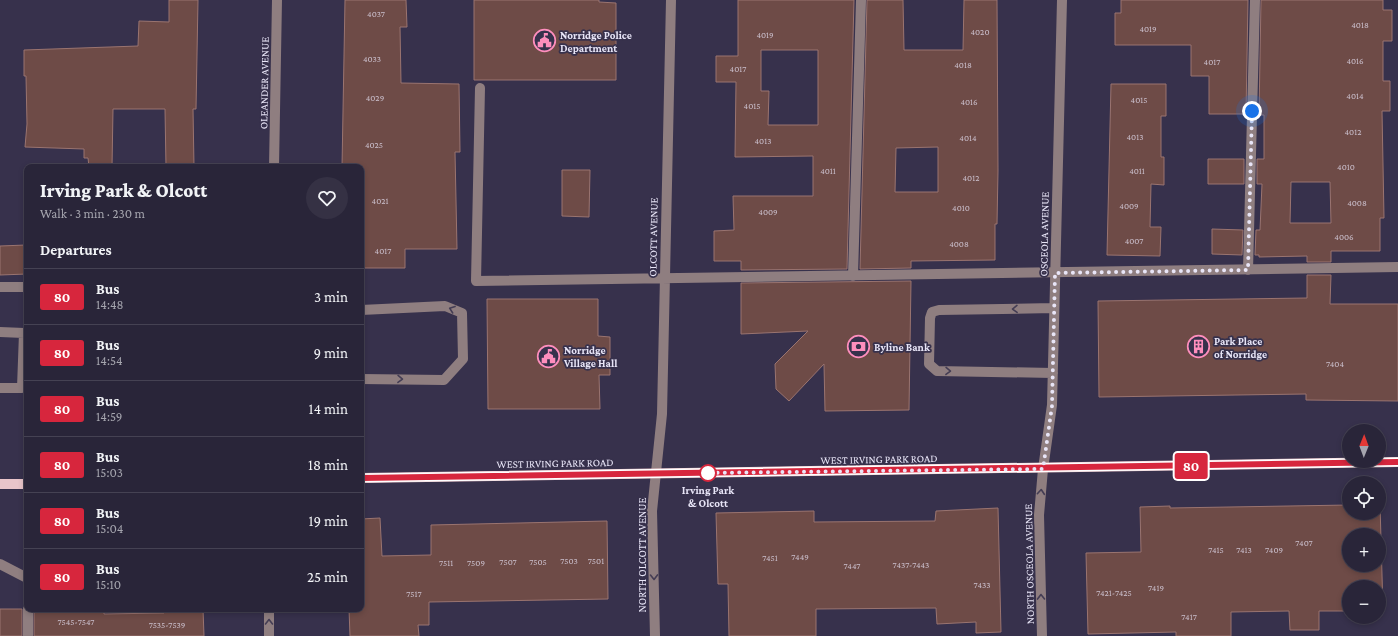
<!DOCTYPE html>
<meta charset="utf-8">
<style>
:root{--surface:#292539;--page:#353144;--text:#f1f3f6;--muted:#a5a5ae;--line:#454253}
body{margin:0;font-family:"Crimson Pro",serif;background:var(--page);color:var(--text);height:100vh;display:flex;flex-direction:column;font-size:15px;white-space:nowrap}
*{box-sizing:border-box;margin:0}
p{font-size:13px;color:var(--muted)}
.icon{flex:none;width:22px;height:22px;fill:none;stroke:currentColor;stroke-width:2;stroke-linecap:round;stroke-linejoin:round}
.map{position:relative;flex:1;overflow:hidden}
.sheet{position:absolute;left:24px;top:164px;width:340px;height:448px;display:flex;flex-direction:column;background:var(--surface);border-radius:8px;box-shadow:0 2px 6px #0003,0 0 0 1px var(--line)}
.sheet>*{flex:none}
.badge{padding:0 8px;border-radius:3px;font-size:14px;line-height:26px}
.needle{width:26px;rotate:1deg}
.controls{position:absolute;left:1342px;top:424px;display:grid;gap:8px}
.controls a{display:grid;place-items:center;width:44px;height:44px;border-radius:50%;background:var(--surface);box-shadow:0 2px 6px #0003,0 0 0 1px var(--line);font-size:20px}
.you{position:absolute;width:20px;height:20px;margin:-10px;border:3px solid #fff;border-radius:50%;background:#1a73e8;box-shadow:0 0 0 6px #1a73e833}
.map>.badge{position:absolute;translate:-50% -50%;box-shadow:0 0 0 2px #fff}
h2{padding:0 16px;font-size:15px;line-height:36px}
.round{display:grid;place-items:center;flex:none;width:42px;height:42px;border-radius:21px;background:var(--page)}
.head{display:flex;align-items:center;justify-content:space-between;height:68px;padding:0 16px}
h1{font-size:19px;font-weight:800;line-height:30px}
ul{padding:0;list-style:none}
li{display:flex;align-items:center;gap:12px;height:56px;padding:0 16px;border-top:1px solid var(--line)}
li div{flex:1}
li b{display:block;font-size:15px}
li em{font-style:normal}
li .badge{min-width:44px;font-weight:700;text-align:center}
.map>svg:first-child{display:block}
.building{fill:#6e4b47;stroke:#9a7470;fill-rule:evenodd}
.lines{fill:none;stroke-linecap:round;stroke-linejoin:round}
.minor{stroke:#8f7e80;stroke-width:10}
.major{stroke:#e9c5ca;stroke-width:10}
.oneway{stroke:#443d54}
.line-casing{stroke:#fff;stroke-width:9}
.line{stroke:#d7263d;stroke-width:6}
.walk{stroke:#e8e5f7;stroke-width:4;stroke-dasharray:0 7.2}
.stop-dot{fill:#fff;stroke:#d7263d;stroke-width:2}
.labels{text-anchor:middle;stroke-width:3.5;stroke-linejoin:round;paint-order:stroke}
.number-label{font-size:9px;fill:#cabecb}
.poi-label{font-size:11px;font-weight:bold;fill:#e8e5f7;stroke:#37314c;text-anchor:start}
.street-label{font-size:11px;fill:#e8e5f7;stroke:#37314c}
.stop-label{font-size:11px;font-weight:bold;fill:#e8e5f7;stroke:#37314c}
</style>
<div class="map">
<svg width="1398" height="636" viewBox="0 0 1398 636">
<rect width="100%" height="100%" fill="#37314c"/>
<path class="building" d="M169,0H198L196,109H193L194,167H166L165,109H113L112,167H89L88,158H84V149L25,147L27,124L26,76H24V50L138,46L139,21L169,22Z
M345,0H406L407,27H400L401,83L459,84L460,152H455L457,249H405V268H361V167H342Z
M474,0H599V2L616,3V80H474Z
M738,0H854L847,269L741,270V261H714V231L734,230L733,196H813V156L735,157L736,82H716V56H738ZM761,50H818V125H768L769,91H761Z
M867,0H903L904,50H963L964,0H997L998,171L997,224H995V260L911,261V268L860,269ZM938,147V192H895L896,148Z
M1121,0H1248L1246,114H1209V76H1191V45H1115V13H1121Z
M1261,0H1383V10H1392V41H1383V81H1390V111H1382L1384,218H1380V251H1331V262H1307V256L1259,257V255H1255L1256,230H1260L1262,184H1257V159H1264V115H1259ZM1291,182H1330L1331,223H1290Z
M1111,84H1166V116H1161V157H1164V185L1151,184L1150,227H1161L1160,256L1107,255Z
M1208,159H1244V184H1208Z
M562,170H590L589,217L562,216Z
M1212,229L1243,230L1242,255L1212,254Z
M26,245L27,274L0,275V246Z
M1307,275H1331L1330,304H1398V401L1306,400V394L1099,397L1098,301L1307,298Z
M911,281L909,410L825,411L824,364L789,401L776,389L775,364L808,331L741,334V283Z
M487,299H598V336L610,337V375H599L600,409H488Z
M1379,504H1380L1383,610H1379V587H1349V611H1319V630H1290L1289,611L1231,612V636H1176V632L1088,634L1086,553L1141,552L1140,507L1170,506V508L1349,505V513H1379ZM1349,535H1379V565H1349Z
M998,508L1001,632L976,633V622L937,624L936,608L816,609V636H729L728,584H718L716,513L814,511V522L935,521L936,511Z
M380,518L382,556L431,555V525L607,521L608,599L429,602V625H418L419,636H350L349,609H361V519Z
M0,609H22V636H0Z
M34,609H104V614L164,613V609H203L204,636H34Z"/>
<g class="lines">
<path class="minor" d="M480,88L476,281L1398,267
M274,167L277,0
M1248,270L1255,0
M853,276L861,0
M0,287H27
M361,310L445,306L462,313L463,359L444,380L361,379
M0,332L24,333L22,388H0
M1053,373L937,371L929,364L930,318L932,312L939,310L1054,308
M0,564L27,578
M28,609V636
M269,609V636
M655,636L652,511L662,414L671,0
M1042,636L1039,515L1043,469L1052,405L1062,0"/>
<path class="major" d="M361,478L1398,462
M0,484H27"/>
</g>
<defs><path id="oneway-chevron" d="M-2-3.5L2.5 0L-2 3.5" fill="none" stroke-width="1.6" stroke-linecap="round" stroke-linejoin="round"/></defs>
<g class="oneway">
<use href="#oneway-chevron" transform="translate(452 309) rotate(-160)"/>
<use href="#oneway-chevron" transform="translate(1015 309) rotate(179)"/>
<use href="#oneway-chevron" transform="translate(948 371) rotate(1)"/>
<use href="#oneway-chevron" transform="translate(400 379) rotate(1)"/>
<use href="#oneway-chevron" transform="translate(1041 492) rotate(-85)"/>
<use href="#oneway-chevron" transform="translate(654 577) rotate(89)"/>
<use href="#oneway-chevron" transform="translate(1041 597) rotate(-91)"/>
<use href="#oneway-chevron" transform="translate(269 622) rotate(-90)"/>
</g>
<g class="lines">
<defs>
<path id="line" d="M361,478L1398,462"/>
</defs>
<use href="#line" class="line-casing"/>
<use href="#line" class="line"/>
<path class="walk" d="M708,473H702L1043,469L1052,406L1055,273L1248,270L1252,111"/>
</g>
<defs>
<symbol id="civic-ring" viewBox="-11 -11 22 22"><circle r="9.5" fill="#37314c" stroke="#fe8ebd" stroke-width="1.5"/><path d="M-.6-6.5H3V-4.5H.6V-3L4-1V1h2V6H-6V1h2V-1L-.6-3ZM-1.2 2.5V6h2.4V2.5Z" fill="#fe8ebd"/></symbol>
<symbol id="bank-ring" viewBox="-11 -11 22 22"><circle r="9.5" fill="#37314c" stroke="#fe8ebd" stroke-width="1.5"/><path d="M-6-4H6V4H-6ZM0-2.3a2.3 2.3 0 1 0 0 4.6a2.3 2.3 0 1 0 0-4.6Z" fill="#fe8ebd"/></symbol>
<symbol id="building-ring" viewBox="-11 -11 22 22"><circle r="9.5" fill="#37314c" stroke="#fe8ebd" stroke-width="1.5"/><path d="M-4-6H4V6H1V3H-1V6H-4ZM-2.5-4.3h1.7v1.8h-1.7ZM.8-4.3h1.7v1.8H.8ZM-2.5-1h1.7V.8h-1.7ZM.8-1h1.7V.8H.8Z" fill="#fe8ebd"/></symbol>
</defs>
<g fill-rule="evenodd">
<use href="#civic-ring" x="532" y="28" width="25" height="25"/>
<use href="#bank-ring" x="846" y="334" width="25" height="25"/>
<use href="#building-ring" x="1186" y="334" width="25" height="25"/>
<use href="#civic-ring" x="536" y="344" width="25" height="25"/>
</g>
<circle class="stop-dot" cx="708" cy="473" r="8"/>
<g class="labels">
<g class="number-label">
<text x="376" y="17">4037</text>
<text x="1360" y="28">4018</text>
<text x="1148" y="32">4019</text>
<text x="980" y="35">4020</text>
<text x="765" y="38">4019</text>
<text x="372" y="62">4033</text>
<text x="1355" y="64">4016</text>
<text x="1212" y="65">4017</text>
<text x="963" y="68">4018</text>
<text x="738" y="72">4017</text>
<text x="1355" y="99">4014</text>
<text x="375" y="101">4029</text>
<text x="1139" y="103">4015</text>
<text x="969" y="105">4016</text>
<text x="752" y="109">4015</text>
<text x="1353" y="135">4012</text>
<text x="1135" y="140">4013</text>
<text x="968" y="141">4014</text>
<text x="763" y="144">4013</text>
<text x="374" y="148">4025</text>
<text x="1346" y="170">4010</text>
<text x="828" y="174">4011</text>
<text x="1137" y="174">4011</text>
<text x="971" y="181">4012</text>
<text x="380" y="204">4021</text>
<text x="1357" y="206">4008</text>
<text x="1129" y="209">4009</text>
<text x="961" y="211">4010</text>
<text x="768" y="215">4009</text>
<text x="1344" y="240">4006</text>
<text x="1134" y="244">4007</text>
<text x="959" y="247">4008</text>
<text x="383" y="254">4017</text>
<text x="1335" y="367">7404</text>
<text x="1304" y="546">7407</text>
<text x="1216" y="553">7415</text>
<text x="1244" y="553">7413</text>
<text x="1274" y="553">7409</text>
<text x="800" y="560">7449</text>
<text x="770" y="561">7451</text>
<text x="569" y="564">7503</text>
<text x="596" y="564">7501</text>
<text x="508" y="565">7507</text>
<text x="538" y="565">7505</text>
<text x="446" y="566">7511</text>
<text x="476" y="566">7509</text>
<text x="911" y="568">7437-7443</text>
<text x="852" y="569">7447</text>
<text x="982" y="588">7433</text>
<text x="1156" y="591">7419</text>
<text x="1114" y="596">7421-7425</text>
<text x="414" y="597">7517</text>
<text x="1189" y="620">7417</text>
<text x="76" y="625">7545-7547</text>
<text x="167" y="628">7535-7539</text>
</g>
<g class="poi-label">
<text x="560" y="39">Norridge Police<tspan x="560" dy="13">Department</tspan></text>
<text x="1214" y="345">Park Place<tspan x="1214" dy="13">of Norridge</tspan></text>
<text x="874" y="351">Byline Bank</text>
<text x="564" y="354">Norridge<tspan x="564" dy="13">Village Hall</tspan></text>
</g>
<g class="street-label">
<text transform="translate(264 83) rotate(-89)" y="4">OLEANDER AVENUE</text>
<text transform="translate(1044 234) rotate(-89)" y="4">OSCEOLA AVENUE</text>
<text transform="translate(653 237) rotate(-89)" y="4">OLCOTT AVENUE</text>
<text transform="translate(879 459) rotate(-1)" y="4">WEST IRVING PARK ROAD</text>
<text transform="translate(555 463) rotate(-1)" y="4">WEST IRVING PARK ROAD</text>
<text transform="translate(642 555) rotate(-90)" y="4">NORTH OLCOTT AVENUE</text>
<text transform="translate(1029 564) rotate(-91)" y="4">NORTH OSCEOLA AVENUE</text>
</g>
<g class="stop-label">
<text x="708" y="494">Irving Park<tspan x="708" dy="13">&amp; Olcott</tspan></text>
</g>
</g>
</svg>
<div class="controls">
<a><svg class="needle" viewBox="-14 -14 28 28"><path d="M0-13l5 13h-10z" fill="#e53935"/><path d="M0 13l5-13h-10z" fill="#a5a5ae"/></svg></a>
<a><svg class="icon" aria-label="locate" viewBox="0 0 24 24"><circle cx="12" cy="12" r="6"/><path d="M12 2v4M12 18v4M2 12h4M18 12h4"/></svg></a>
<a>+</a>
<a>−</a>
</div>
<div class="you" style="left:1252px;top:111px"></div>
<b class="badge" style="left:1191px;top:466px;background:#d7263d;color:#fff">80</b>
<section class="sheet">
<div class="head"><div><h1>Irving Park &amp; Olcott</h1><p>Walk · 3 min · 230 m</p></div><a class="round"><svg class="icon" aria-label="heart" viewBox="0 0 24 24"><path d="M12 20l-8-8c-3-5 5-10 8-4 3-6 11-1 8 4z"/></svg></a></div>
<h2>Departures</h2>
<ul>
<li><span class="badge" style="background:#d7263d;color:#fff">80</span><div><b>Bus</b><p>14:48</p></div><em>3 min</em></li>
<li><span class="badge" style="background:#d7263d;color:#fff">80</span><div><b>Bus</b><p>14:54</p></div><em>9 min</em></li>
<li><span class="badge" style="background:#d7263d;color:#fff">80</span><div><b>Bus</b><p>14:59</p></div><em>14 min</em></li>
<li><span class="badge" style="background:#d7263d;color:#fff">80</span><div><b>Bus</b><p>15:03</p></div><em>18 min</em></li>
<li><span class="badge" style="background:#d7263d;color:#fff">80</span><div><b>Bus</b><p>15:04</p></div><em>19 min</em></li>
<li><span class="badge" style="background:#d7263d;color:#fff">80</span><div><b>Bus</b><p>15:10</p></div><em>25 min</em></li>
</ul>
</section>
</div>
